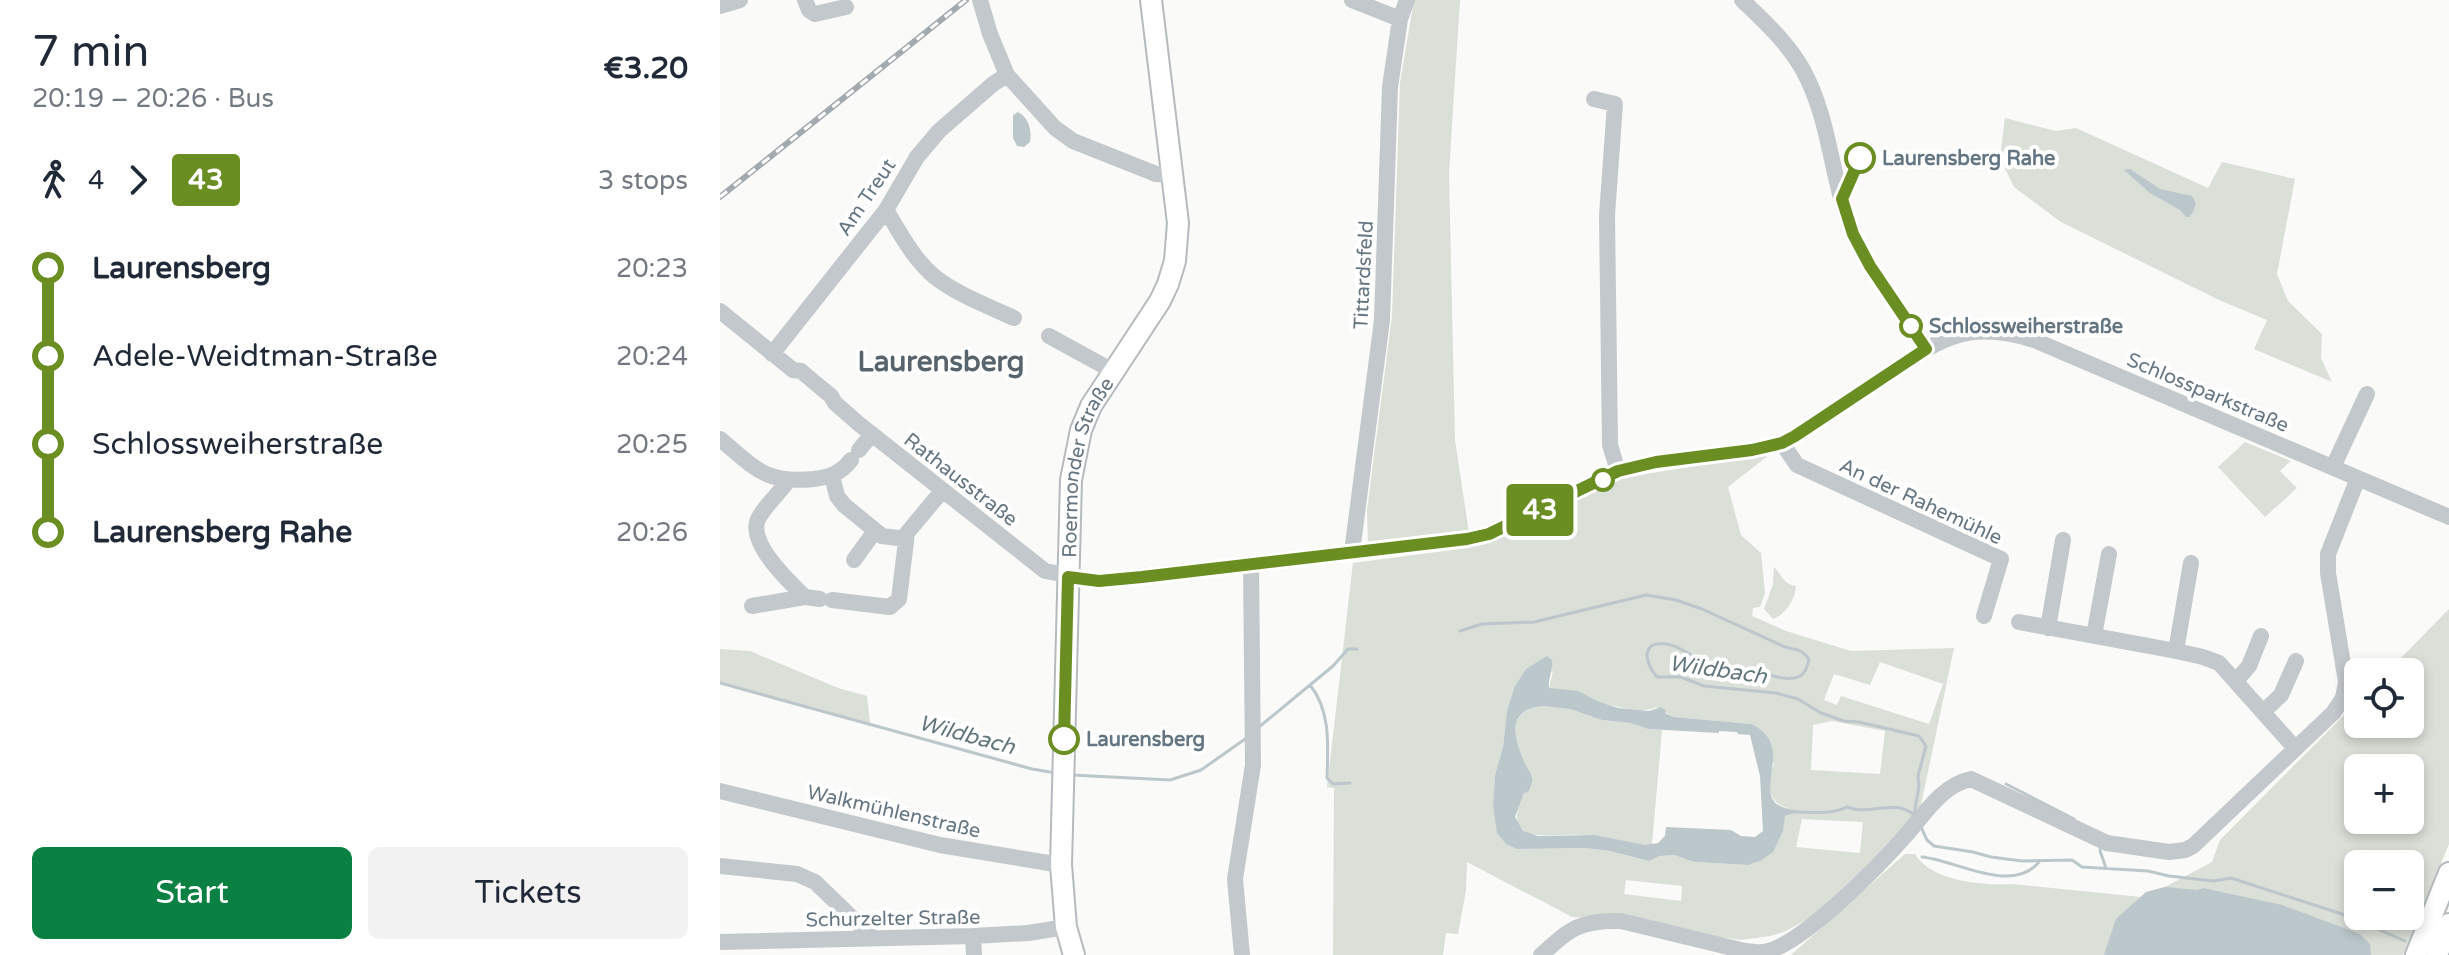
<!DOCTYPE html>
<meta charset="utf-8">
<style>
:root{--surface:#fff;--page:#f2f2f3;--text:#1f2937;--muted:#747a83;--accent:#0b8043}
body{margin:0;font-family:"Varela Round",sans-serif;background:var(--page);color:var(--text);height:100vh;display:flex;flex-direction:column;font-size:30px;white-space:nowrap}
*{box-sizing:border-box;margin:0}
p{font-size:26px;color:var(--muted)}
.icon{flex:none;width:44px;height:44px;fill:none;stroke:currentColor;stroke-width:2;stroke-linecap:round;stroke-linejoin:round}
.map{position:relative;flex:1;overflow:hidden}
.drawer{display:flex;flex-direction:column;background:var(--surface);width:720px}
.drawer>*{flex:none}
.badge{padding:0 16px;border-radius:6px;font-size:28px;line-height:52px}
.controls{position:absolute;left:1624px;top:658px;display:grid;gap:16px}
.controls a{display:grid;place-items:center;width:80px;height:80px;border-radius:12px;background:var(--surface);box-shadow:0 4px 12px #0003;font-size:40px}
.map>.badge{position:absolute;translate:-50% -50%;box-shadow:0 0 0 4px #fff}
.legs{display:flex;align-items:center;gap:12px;height:88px;padding:0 32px;font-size:26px}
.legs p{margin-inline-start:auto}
.headline{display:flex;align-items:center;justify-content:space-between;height:136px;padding:0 32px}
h1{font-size:44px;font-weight:600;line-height:60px}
.action{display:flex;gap:16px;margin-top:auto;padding:16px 32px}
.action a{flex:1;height:92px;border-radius:12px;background:var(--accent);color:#fff;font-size:32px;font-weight:600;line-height:92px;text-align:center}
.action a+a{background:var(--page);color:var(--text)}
ul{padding:0 32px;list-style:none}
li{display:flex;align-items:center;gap:28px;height:88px;font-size:30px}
li i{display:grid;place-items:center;width:12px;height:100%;margin:0 10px;background:currentColor}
li i::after{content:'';width:20px;height:20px;margin:-10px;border:6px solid;border-radius:50%;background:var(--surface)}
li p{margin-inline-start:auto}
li:first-child i{background:linear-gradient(#0000 50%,currentColor 0)}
li:last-child i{background:linear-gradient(currentColor 50%,#0000 0)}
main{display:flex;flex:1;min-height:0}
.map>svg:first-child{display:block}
.green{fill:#dadfd7;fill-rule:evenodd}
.water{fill:#bbc7cb;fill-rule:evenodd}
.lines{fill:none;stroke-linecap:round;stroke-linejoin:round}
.stream{stroke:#bbc7cb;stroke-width:3}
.major-casing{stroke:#b5babe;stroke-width:24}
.minor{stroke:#c3c8cc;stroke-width:16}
.major{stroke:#fff;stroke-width:20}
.rail-casing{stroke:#a2aab0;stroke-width:6}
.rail{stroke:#fff;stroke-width:3;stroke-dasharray:9;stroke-linecap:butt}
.line-1-casing{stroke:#fff;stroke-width:18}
.line-1{stroke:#6b8e23;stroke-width:12}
.stop-1-dot{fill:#fff;stroke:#6b8e23;stroke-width:4}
.labels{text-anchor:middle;stroke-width:8;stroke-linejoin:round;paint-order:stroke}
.stop-label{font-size:20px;font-weight:bold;fill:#657683;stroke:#fff;text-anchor:start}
.street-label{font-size:20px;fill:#657683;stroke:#fff}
.water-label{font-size:22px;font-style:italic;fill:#60757c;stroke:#fff}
.district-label{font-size:28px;font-weight:bold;fill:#57646e;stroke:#fff}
</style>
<main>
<section class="drawer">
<div class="headline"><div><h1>7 min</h1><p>20:19 – 20:26 · Bus</p></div><b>€3.20</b></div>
<div class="legs"><svg class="icon" aria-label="walk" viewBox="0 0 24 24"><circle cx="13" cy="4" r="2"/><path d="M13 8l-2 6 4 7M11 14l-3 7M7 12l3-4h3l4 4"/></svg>4<svg class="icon" aria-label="forward" viewBox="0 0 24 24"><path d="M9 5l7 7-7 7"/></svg><b class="badge" style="background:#6b8e23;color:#fff">43</b><p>3 stops</p></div>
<ul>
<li><i style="color:#6b8e23"></i><b>Laurensberg</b><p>20:23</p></li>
<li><i style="color:#6b8e23"></i><span>Adele-Weidtman-Straße</span><p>20:24</p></li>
<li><i style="color:#6b8e23"></i><span>Schlossweiherstraße</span><p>20:25</p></li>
<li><i style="color:#6b8e23"></i><b>Laurensberg Rahe</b><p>20:26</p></li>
</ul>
<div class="action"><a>Start</a><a>Tickets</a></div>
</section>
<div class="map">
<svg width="1729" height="955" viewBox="0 0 1729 955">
<rect width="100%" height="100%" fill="#fafaf8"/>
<path class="green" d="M694,0H740L729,173L735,440L749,533L648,546L647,510L672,316L680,83Z
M1285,118L1336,131L1356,128L1488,188L1502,162L1575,179L1557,274L1568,301L1602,334L1601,358L1612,382L1534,349L1547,320L1499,300L1341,222L1294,187L1280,158Z
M1525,442L1571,461L1560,471L1577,488L1545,517L1498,467Z
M1050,454L1008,487L1021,535L1041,553L1045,593L1040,607L1033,608L1032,616L1066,631L1131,651L1234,648L1201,805L1155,862L1090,918L1064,932L1050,936L1021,940L869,918L852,917L747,862L746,890L738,934L726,933L723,955H613L614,788L607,787L633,563L747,548L771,540L901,478ZM1160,662L1223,684L1209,724L1121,696L1117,705L1104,700L1114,674L1150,685ZM833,671L829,688C855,692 915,719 936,707L954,717L1031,724L1054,764C1046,786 1047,805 1074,810L1075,813L1065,816L1040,861L1028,865L974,862L954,855L940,856L927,861L890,851L865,848L797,849L787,845L773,804L775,775L783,747L787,709L794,688ZM1112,721L1165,731L1160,774L1091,770L1093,725ZM1082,819L1143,822L1140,853L1076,847ZM906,880L962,886L961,901L904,894Z
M1054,567C1062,575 1063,584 1076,586C1075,600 1066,614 1053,619L1044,609L1053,584Z
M1729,609V844L1683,955H1071L1185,854H1195C1210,881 1264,886 1292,884L1421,897L1426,892L1445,887L1492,862L1500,840L1638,701V724H1690V672H1667ZM1638,768H1690V820H1638ZM1638,864H1690V916H1638Z
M0,649L30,651L118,688L147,696L150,723L0,682Z
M823,706L850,709L882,720L910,723L928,729L942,730L932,845C912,846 895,838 876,836C829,829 768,856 812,778C798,753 778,711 823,706Z"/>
<path class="water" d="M298,112C309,118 312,130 310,142L304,147L297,146L293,138V115Z
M1410,169L1440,189L1472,196L1476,203L1473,212L1469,217H1466L1460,210L1430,193L1404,170Z
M827,656L832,660C833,670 828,679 829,688L858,691L877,701L898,708L929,711L941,707L946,711L945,713L954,717L1031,724C1083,748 1019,804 1075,810V813L1065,816L1063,831L1053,852L1040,861L1028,865L974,862L954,855L940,856L928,861L890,851L865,848L797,849L787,845L777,833L773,804L775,775L783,747L787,710L794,688L806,669ZM823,706L850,709L882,720L910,723L928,729L999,733V731L1017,732L1018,734L1030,735L1040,776L1043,831L1035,837L1021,836L1011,830L946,827L945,836L938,843L925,845L874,835L818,836L803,831L795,817L804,793L809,791C810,787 813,782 812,778C812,774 808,770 806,766C795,741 783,710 823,706Z
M1445,887L1478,890L1483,888L1562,905L1640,934L1650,944L1651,955H1384L1396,919L1426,892Z"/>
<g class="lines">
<path class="stream" d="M740,631L762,624L814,622L926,595L956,600L982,609L1065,647C1075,649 1084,650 1089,660C1087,666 1086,673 1080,676C1065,684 1042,670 1026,669C1013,668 1002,671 989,666C976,660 965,649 951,645C922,638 922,660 937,677H961L984,686L1056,693L1078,699L1101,713L1124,721L1139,722L1199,736L1206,746L1198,776L1199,786L1194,815
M0,683L312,769L336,773
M590,685C611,711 608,746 607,778L613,784L630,783
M539,727L613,666L628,649H637
M352,775L450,780L481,770L528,737
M1286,784L1354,819
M1075,812C1094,812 1110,815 1127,807C1150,816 1175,798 1194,815
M1200,825L1207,840L1214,846L1253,852L1271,857L1302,861L1352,860L1362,867L1428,871L1449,876L1494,881L1511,878L1628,916L1685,941
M1381,845L1380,851L1386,868
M1202,857C1236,860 1292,895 1319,862"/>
<defs>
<g id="major">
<path id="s1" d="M354,955L346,927L341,865L351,480L361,430L371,406L440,301L448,284L455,261L458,223L431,0"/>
<path d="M1696,955L1729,873"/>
<path d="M1717,955L1729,924"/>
</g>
</defs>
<use href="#major" class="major-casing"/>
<path class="minor" d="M85,0L89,10L95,14L126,7
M260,0L270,34L287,75L335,128L353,141L436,174L453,175
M632,0L680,19
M1022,0C1044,21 1068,43 1083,70C1111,121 1111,182 1133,234C1151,275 1182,311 1206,349
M0,6L20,0
M874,99L895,104L887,215L890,445L898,471
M166,210C180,233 194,260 215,277C238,295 268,306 294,318
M0,311L73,370L81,371L94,382L111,396L115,403L139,424L325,571L379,581L747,539L769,534L898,471L936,462L1032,450L1062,443L1075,436C1104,417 1133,397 1162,378C1218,341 1244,318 1314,340L1729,517
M329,336L393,371
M52,354L166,210L197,157L219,131L273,84L287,75
M0,439C35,468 45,484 94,479C110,477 121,473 131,460
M1062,443L1077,465L1281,559L1264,616
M139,450L152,434
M1613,467L1647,394
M112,476L117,496L124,505L162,536L186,539
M68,481C61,491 40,511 37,522C31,546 69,582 85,597
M632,552L662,320L670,87L680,19L687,0
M134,560L155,531
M112,600L170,607L179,599L187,533L222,491
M32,606L85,597L100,599
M1299,622L1456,651L1483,657L1499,663L1575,748
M1328,628L1343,540
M1374,636L1389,554
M1456,651L1471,563
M1516,681L1529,666L1541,636
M1543,712L1561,695L1576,661
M0,791L220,845L341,865
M0,866L77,874L95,882L153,938
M253,936L254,955
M0,942L253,936L308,933L346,927
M522,955L515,879L533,765L531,564
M821,955C851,928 860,920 901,921L1025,951C1031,951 1038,953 1044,952C1081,946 1160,865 1186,835C1204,815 1222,785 1251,779L1387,843L1449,852L1465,850L1473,846L1613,713L1623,698L1626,682L1608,573V554L1638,478"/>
<use href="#major" class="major"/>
<defs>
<path id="rail" d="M0,197L246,0"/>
</defs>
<use href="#rail" class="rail-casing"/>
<use href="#rail" class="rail"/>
</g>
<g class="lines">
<defs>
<path id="line-1" d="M344,739L348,577L379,581L422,577L747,539L769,534L898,471L936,462L1032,450L1062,443L1075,436L1206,349L1150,266L1133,234L1122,199L1140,158"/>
</defs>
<use href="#line-1" class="line-1-casing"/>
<use href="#line-1" class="line-1"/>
</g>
<g class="stop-1-dot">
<circle cx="1140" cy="158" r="14"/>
<circle cx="1191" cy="326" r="10"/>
<circle cx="883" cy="480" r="10"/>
<circle cx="344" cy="739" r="14"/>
</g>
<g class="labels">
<g class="stop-label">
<text x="1162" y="165">Laurensberg Rahe</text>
<text x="1209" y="333">Schlossweiherstraße</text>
<text x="366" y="746">Laurensberg</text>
</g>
<g class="street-label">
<text transform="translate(146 197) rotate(-56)" y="7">Am Treut</text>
<text transform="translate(643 275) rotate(-87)" y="7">Tittardsfeld</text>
<text transform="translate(1488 392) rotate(23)" y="7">Schlossparkstraße</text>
<text dy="7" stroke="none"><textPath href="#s1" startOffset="492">Roermonder Straße</textPath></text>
<text transform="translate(241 479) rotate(38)" y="7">Rathausstraße</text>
<text transform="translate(1201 501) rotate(25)" y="7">An der Rahemühle</text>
<text transform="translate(174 811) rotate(13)" y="7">Walkmühlenstraße</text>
<text transform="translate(173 918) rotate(-1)" y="7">Schurzelter Straße</text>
</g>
<g class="water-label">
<text transform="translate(998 669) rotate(8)" y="8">Wildbach</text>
<text transform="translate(247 734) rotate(15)" y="8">Wildbach</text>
</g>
<g class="district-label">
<text x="221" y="371">Laurensberg</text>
</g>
</g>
</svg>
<div class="controls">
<a><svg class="icon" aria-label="locate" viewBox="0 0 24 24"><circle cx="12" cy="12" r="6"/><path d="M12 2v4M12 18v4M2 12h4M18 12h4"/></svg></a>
<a>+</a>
<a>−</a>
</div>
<b class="badge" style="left:820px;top:510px;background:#6b8e23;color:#fff">43</b>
</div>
</main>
